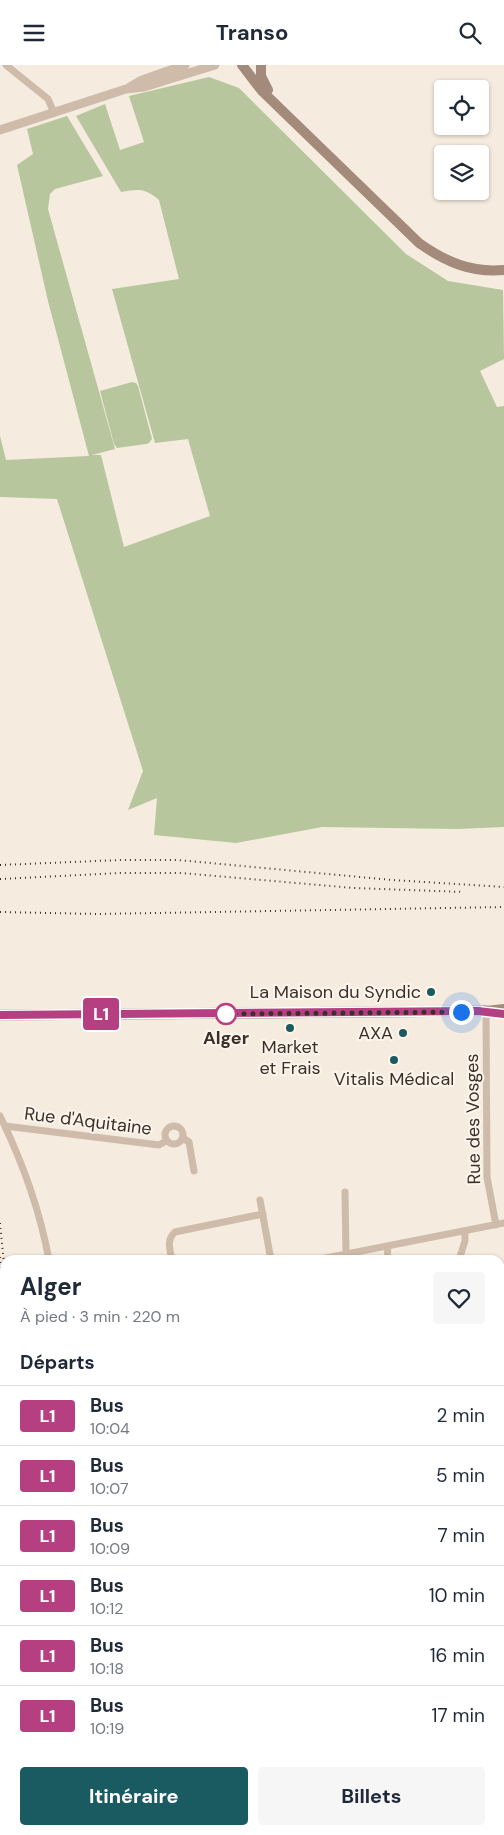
<!DOCTYPE html>
<html lang="fr">
<meta charset="utf-8">
<style>
:root{--surface:#fff;--page:#f6f6f7;--text:#1f2937;--muted:#747a83;--line:#e0e1e3;--accent:#1a5b62}
body{margin:0;font-family:"DM Sans",sans-serif;background:var(--page);color:var(--text);height:100vh;display:flex;flex-direction:column;font-size:19px;white-space:nowrap}
*{box-sizing:border-box;margin:0}
p{font-size:16px;color:var(--muted)}
.icon{flex:none;width:28px;height:28px;fill:none;stroke:currentColor;stroke-width:2;stroke-linecap:round;stroke-linejoin:round}
.map{position:relative;flex:1;overflow:hidden}
.details{position:absolute;left:0px;top:1190px;width:505px;height:580px;display:flex;flex-direction:column;background:var(--surface);border-radius:15px 15px 0 0;box-shadow:0 1px 4px #0004}
.details>*{flex:none}
.badge{padding:0 10px;border-radius:4px;font-size:18px;line-height:32px}
.buttons{position:absolute;left:434px;top:15px;display:grid;gap:10px}
.buttons a{display:grid;place-items:center;width:55px;height:55px;border-radius:5px;background:var(--surface);box-shadow:0 1px 4px #0004;font-size:25px}
.you{position:absolute;width:25px;height:25px;margin:-12px;border:4px solid #fff;border-radius:50%;background:#1a73e8;box-shadow:0 0 0 8px #1a73e833}
.map>.badge{position:absolute;translate:-50% -50%;box-shadow:0 0 0 2px #fff}
h2{padding:0 20px;font-size:19px;line-height:45px}
.round{display:grid;place-items:center;flex:none;width:52px;height:52px;border-radius:5px;background:var(--page)}
.overview{display:flex;align-items:center;justify-content:space-between;height:85px;padding:0 20px}
h1{font-size:24px;font-weight:700;line-height:38px}
.cta{display:flex;gap:10px;margin-top:auto;padding:10px 20px}
.cta a{flex:1;height:58px;border-radius:5px;background:var(--accent);color:#fff;font-size:20px;font-weight:700;line-height:58px;text-align:center}
.cta a+a{background:var(--page);color:var(--text)}
ul{padding:0;list-style:none}
li{display:flex;align-items:center;gap:15px;height:60px;padding:0 20px;border-top:1px solid var(--line)}
li div{flex:1}
li b{display:block;font-size:19px}
li em{font-style:normal}
li .badge{min-width:55px;font-weight:700;text-align:center}
header{display:flex;justify-content:space-between;align-items:center;height:65px;padding:0 20px;background:var(--surface);font-size:22px;font-weight:700}
.map>svg:first-child{display:block}
.green{fill:#b7c69d}
.water{fill:#7bb1b5}
.lines{fill:none;stroke-linecap:round;stroke-linejoin:round}
.minor{stroke:#cfbba9;stroke-width:7}
.tertiary{stroke:#cfbba9;stroke-width:9}
.secondary{stroke:#a38a7a;stroke-width:10}
.primary{stroke:#7f6759;stroke-width:11}
.motorway{stroke:#5d4a40;stroke-width:12}
.rail{stroke:#3b3029;stroke-width:2;stroke-dasharray:1 4;stroke-linecap:butt}
.line-casing{stroke:#fff;stroke-width:11}
.line{stroke:#b63f82;stroke-width:8}
.walk{stroke:#3b3029;stroke-width:5;stroke-dasharray:0 9}
.poi-dot{fill:#1a5b62;stroke:#fcf5ec;stroke-width:2}
.stop-dot{fill:#fff;stroke:#b63f82;stroke-width:2.5}
.labels{text-anchor:middle;stroke-width:4;stroke-linejoin:round;paint-order:stroke}
.poi-label{font-size:18px;fill:#3b3029;stroke:#fcf5ec;text-anchor:end}
.stop-label{font-size:18px;font-weight:bold;fill:#3b3029;stroke:#fcf5ec}
.street-label{font-size:18px;fill:#3b3029;stroke:#fcf5ec}
</style>
<header><svg class="icon" aria-label="menu" viewBox="0 0 24 24"><path d="M4 6h16M4 12h16M4 18h16"/></svg>Transo<svg class="icon" aria-label="search" viewBox="0 0 24 24"><circle cx="10" cy="10" r="6"/><path d="M15 15l6 6"/></svg></header>
<div class="map">
<svg width="504" height="1770" viewBox="0 0 504 1770">
<rect width="100%" height="100%" fill="#f5ebdf"/>
<path class="green" d="M209,12L239,23L406,189L448,216L503,225L504,294L480,306L497,342L504,341V762L458,764L322,762L236,778L154,770L157,733L128,745L143,706L57,434L0,432V371L6,395L89,391L48,236L17,100L33,89L27,64L67,51L103,111L55,124L50,129L48,144L115,384L92,390H101L124,482L210,451L188,374L155,378L112,224L179,214L159,135C145,123 139,124 121,127L76,51L105,39L120,85L144,77L129,31Z
M132,317L136,318L138,321L152,374L149,378L146,379L117,383L114,379L100,326Z
M504,1648V1701L500,1702V1649Z"/>
<path class="water" d="M500,1605H504V1629L500,1630Z
M0,1689L5,1692V1710L0,1714Z"/>
<g class="lines">
<path class="minor" d="M6,0L48,34L54,48
M486,946L487,1112L496,1160
M0,1051C22,1096 40,1146 49,1195
M165 1070a9 9 0 1 1 18 0a9 9 0 1 1-18 0Z
M5,1061L159,1080L166,1076
M183,1073L189,1077L194,1106
M345,1127L346,1189
M260,1135L271,1195
M172,1195C170,1185 166,1175 175,1167L263,1149
M316,1195L504,1158
M387,1195L388,1181
M459,1195L465,1176V1166
M500,1348H504
M500,1504L504,1503
M0,1551L5,1553
M20,1765L21,1770"/>
<path class="tertiary" d="M130,22L142,15L185,0
M0,65L126,24L144,22L215,0"/>
<path class="secondary" d="M242,0L262,26L419,178C446,197 471,208 504,205
M261,0V11L268,25
M486,946L504,944"/>
<path class="primary" d="M0,950L486,946"/>
<path class="motorway" d="M500,1753L504,1752
M260,1770L323,1765"/>
<path class="rail" d="M0,800L121,795H178L392,815L504,822
M0,814L120,808H181L354,823L464,827
M0,847L98,849L504,842
M0,1158L4,1199
M0,1192L3,1260L0,1348
M0,1387L5,1340"/>
</g>
<g class="lines">
<defs>
<path id="line" d="M0,950L478,946L504,949"/>
</defs>
<use href="#line" class="line-casing"/>
<use href="#line" class="line"/>
<path class="walk" d="M226,949L461,947"/>
</g>
<g class="poi-dot">
<circle cx="431" cy="927" r="5"/>
<circle cx="290" cy="963" r="5"/>
<circle cx="403" cy="968" r="5"/>
<circle cx="394" cy="995" r="5"/>
</g>
<circle class="stop-dot" cx="226" cy="949" r="10"/>
<g class="labels">
<g class="poi-label">
<text x="421" y="933">La Maison du Syndic</text>
<text x="393" y="974">AXA</text>
<text x="290" y="988" text-anchor="middle">Market<tspan x="290" dy="21">et Frais</tspan></text>
<text x="394" y="1020" text-anchor="middle">Vitalis Médical</text>
</g>
<g class="stop-label">
<text x="226" y="979">Alger</text>
</g>
<g class="street-label">
<text transform="translate(473 1054) rotate(-91)" y="6">Rue des Vosges</text>
<text transform="translate(88 1056) rotate(7)" y="6">Rue d'Aquitaine</text>
</g>
</g>
</svg>
<div class="buttons">
<a><svg class="icon" aria-label="locate" viewBox="0 0 24 24"><circle cx="12" cy="12" r="6"/><path d="M12 2v4M12 18v4M2 12h4M18 12h4"/></svg></a>
<a><svg class="icon" aria-label="layers" viewBox="0 0 24 24"><path d="M12 4l9 5-9 5-9-5zM3 14l9 5 9-5"/></svg></a>
</div>
<div class="you" style="left:461px;top:947px"></div>
<b class="badge" style="left:101px;top:949px;background:#b63f82;color:#fff">L1</b>
<section class="details">
<div class="overview"><div><h1>Alger</h1><p>À pied · 3 min · 220 m</p></div><a class="round"><svg class="icon" aria-label="heart" viewBox="0 0 24 24"><path d="M12 20l-8-8c-3-5 5-10 8-4 3-6 11-1 8 4z"/></svg></a></div>
<h2>Départs</h2>
<ul>
<li><span class="badge" style="background:#b63f82;color:#fff">L1</span><div><b>Bus</b><p>10:04</p></div><em>2 min</em></li>
<li><span class="badge" style="background:#b63f82;color:#fff">L1</span><div><b>Bus</b><p>10:07</p></div><em>5 min</em></li>
<li><span class="badge" style="background:#b63f82;color:#fff">L1</span><div><b>Bus</b><p>10:09</p></div><em>7 min</em></li>
<li><span class="badge" style="background:#b63f82;color:#fff">L1</span><div><b>Bus</b><p>10:12</p></div><em>10 min</em></li>
<li><span class="badge" style="background:#b63f82;color:#fff">L1</span><div><b>Bus</b><p>10:18</p></div><em>16 min</em></li>
<li><span class="badge" style="background:#b63f82;color:#fff">L1</span><div><b>Bus</b><p>10:19</p></div><em>17 min</em></li>
</ul>
<div class="cta"><a>Itinéraire</a><a>Billets</a></div>
</section>
</div>
